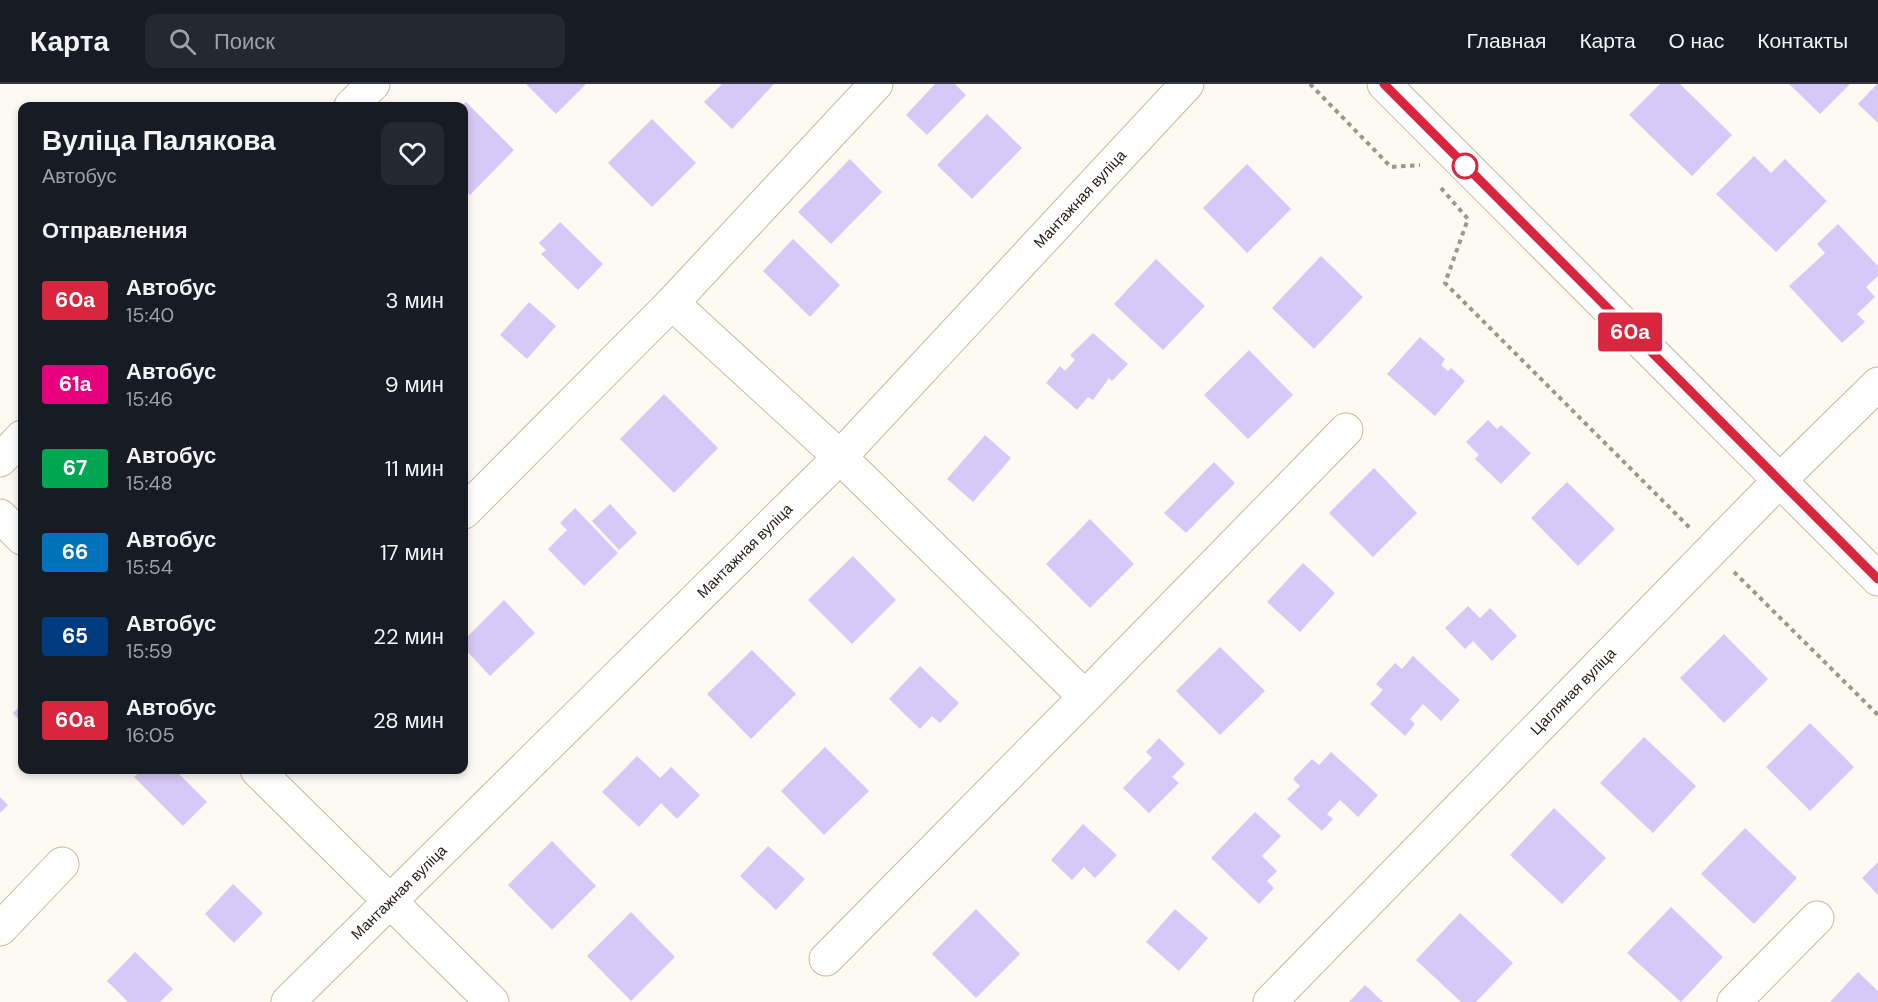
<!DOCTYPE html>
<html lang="ru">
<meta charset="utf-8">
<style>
:root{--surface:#171b24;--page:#242831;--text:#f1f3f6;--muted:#9ea1a6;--line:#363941}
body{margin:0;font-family:"DM Sans",sans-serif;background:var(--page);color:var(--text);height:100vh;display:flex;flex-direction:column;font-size:22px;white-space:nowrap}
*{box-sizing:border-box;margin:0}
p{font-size:20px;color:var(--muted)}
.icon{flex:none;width:33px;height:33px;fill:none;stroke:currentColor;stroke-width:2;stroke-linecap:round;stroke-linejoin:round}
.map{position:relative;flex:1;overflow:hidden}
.sheet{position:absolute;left:18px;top:18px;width:450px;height:672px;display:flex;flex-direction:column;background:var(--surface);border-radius:12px;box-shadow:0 3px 9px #0003}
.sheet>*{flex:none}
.badge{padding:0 12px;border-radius:4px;font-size:21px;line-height:39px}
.map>.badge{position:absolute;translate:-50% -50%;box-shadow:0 0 0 3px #fff}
h2{padding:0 24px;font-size:22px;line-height:54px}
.round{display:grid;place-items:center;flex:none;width:63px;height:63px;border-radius:12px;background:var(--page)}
.headline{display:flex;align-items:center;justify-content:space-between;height:102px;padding:0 24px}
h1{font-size:28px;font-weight:700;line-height:45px}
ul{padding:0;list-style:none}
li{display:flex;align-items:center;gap:18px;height:84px;padding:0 24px}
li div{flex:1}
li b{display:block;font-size:22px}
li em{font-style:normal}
li .badge{min-width:66px;font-weight:700;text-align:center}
header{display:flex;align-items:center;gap:36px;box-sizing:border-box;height:84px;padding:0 30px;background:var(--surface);border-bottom:2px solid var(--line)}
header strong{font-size:28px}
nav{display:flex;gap:33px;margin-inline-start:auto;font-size:21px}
.search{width:420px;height:54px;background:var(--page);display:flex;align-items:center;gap:15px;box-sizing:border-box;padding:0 21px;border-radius:12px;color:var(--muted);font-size:22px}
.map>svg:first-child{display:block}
.building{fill:#d7c9f7}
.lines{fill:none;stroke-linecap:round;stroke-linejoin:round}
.minor-casing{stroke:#c9b89d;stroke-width:35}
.tertiary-casing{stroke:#c9b89d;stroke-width:35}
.path{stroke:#9d988f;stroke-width:4;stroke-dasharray:4.5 4.5;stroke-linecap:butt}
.minor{stroke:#fff;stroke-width:33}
.tertiary{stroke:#fff;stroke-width:33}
.line-casing{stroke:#fff;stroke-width:14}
.line{stroke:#d7263d;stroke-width:9}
.stop-dot{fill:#fff;stroke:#d7263d;stroke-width:3}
.labels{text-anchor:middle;stroke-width:4.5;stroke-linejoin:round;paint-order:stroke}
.street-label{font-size:15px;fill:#262015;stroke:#fdf9f3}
</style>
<header>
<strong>Карта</strong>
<div class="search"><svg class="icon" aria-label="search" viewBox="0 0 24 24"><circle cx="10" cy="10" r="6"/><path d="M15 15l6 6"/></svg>Поиск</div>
<nav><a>Главная</a><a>Карта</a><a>О нас</a><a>Контакты</a></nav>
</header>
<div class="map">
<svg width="1878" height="918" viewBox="0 0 1878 918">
<rect width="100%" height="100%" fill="#fdf9f3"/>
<path class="building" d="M526,0H586L556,30Z
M722,0H774L732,45L704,18Z
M935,0H955L966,11L927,51L906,31Z
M1660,0H1680L1732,51L1692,92L1629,31Z
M1789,0H1850L1820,30Z
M1877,0H1878V39L1858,20Z
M466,18L514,66L470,111L464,104V22H461Z
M987,30L1022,64L972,115L937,81Z
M652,35L696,79L652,123L608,79Z
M1754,72L1771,89L1785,75L1827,117L1776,168L1716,110Z
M850,75L882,108L831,160L798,128Z
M1247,80L1291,125L1247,169L1203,124Z
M560,138L603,180L578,206L541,170L546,166L539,159Z
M1838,140L1878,182V192L1866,203L1875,213L1857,230L1865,238L1842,259L1789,202L1825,169L1817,160Z
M793,155L840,201L810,233L763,187Z
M1321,172L1363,213L1314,265L1272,224Z
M1156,175L1205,222L1163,266L1114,220Z
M529,218L556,242L527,275L500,251Z
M1093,249L1128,280L1112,297L1109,294L1093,316L1088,313L1077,326L1046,299L1060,282L1065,287L1075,276L1070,271Z
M1420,253L1445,275L1441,281L1448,287L1451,284L1465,297L1435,332L1387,290Z
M1249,266L1293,311L1248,355L1204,311Z
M664,310L718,364L674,409L620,355Z
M1488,336L1497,345L1501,341L1531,369L1501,400L1475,375L1479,371L1466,358Z
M985,351L1011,374L973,418L947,395Z
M1214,378L1235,399L1186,449L1164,429Z
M1374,384L1417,429L1373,473L1329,429Z
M1567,398L1615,445L1578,482L1531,434Z
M610,420L637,449L619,466L592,437Z
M575,424L618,469L584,502L548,465L567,446L560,439Z
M1090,435L1134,480L1090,524L1046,480Z
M853,472L896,516L852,560L808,516Z
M1303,479L1335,509L1300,548L1267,518Z
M504,516L535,549L490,592L464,564V556Z
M1468,522L1480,534L1490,524L1517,552L1492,577L1473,557L1465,565L1445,544Z
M1724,550L1768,595L1724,639L1680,594Z
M1220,563L1265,607L1220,651L1176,607Z
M752,566L796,610L751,655L707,610Z
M1413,572L1460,616L1441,637L1423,620L1410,635L1415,640L1405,652L1370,620L1383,606L1376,600L1395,579L1402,585Z
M920,582L959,619L940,639L932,632L920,645L889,615Z
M22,620V639L13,629Z
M1810,639L1854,683L1810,727L1766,683Z
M1644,653L1696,702L1653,749L1600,699Z
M1159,654L1185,680L1172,693L1179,699L1149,729L1123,704L1152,674L1146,668Z
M825,663L869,707L824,751L781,707Z
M1331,668L1378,711L1358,733L1340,716L1327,730L1333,735L1322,747L1287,715L1300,702L1293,695L1312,675L1319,681Z
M637,672L660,694L671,683L700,711L677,735L661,719L639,743L602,708Z
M142,686H175L207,718L183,742L134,693Z
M0,713L8,721L0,729Z
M1554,724L1606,774L1562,820L1510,771Z
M1255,728L1281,752L1262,772L1277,787L1267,797L1274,804L1259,820L1211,774Z
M1083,740L1117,771L1095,794L1084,783L1072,796L1051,776Z
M1745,744L1797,794L1754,840L1701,790Z
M552,757L596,802L552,846L508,801Z
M768,762L805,795L776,826L740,792Z
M1878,778V811L1862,794Z
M233,800L263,829L234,859L205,830Z
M1671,823L1723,873L1681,918L1627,869Z
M976,825L1020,870L976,914L932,870Z
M1175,825L1208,854L1179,887L1146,858Z
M631,828L675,873L631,917L587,872Z
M1460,829L1513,879L1476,918H1461L1416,876Z
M135,868L173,905L160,918H128L107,897Z
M1858,888L1878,907V918H1830Z
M1365,901L1383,918H1349Z"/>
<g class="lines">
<defs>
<g id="minor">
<path d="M351,22L373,0"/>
<path d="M672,219L840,373L1085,613L826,875"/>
<path d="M0,376L22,353"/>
<path d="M464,428L672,219L876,0"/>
<path d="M0,432L22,454"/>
<path d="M1085,613L1346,346"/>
<path d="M257,686L492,918"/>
<path d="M0,845L62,780"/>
<path id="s1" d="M288,918L840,373L1187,0"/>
<path id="s2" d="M1270,918L1779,397L1878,300"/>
<path d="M1734,918L1817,834"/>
</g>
<path id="tertiary" d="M1384,0L1878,495"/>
</defs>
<use href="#minor" class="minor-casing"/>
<use href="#tertiary" class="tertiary-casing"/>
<path class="path" d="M1310,0L1391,83L1420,81
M1441,104L1468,135L1445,199L1691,445
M1734,488L1878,631"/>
<use href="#minor" class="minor"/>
<use href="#tertiary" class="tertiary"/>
</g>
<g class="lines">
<defs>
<path id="line" d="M1384,0L1878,495"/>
</defs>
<use href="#line" class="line-casing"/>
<use href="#line" class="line"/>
</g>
<circle class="stop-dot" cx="1465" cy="82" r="12"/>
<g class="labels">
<g class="street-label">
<text dy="5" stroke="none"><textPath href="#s1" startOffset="1128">Мантажная вуліца</textPath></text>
<text dy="5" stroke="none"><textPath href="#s1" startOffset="642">Мантажная вуліца</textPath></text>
<text dy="5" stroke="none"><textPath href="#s2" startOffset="434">Цагляная вуліца</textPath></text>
<text dy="5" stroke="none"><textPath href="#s1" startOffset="156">Мантажная вуліца</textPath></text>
</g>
</g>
</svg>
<b class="badge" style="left:1630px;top:248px;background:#d7263d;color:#fff">60а</b>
<section class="sheet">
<div class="headline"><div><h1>Вуліца Палякова</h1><p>Автобус</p></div><a class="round"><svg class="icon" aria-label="heart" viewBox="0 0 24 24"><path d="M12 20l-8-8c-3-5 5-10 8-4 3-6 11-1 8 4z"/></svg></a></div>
<h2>Отправления</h2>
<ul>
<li><span class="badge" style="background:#d7263d;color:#fff">60а</span><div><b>Автобус</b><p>15:40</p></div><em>3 мин</em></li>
<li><span class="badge" style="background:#e6007e;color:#fff">61а</span><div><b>Автобус</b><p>15:46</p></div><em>9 мин</em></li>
<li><span class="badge" style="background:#00a651;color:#fff">67</span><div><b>Автобус</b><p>15:48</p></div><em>11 мин</em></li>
<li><span class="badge" style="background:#0072bc;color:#fff">66</span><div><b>Автобус</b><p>15:54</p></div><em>17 мин</em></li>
<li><span class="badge" style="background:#003b80;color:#fff">65</span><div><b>Автобус</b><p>15:59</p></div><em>22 мин</em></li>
<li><span class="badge" style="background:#d7263d;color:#fff">60а</span><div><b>Автобус</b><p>16:05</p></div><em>28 мин</em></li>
</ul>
</section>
</div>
